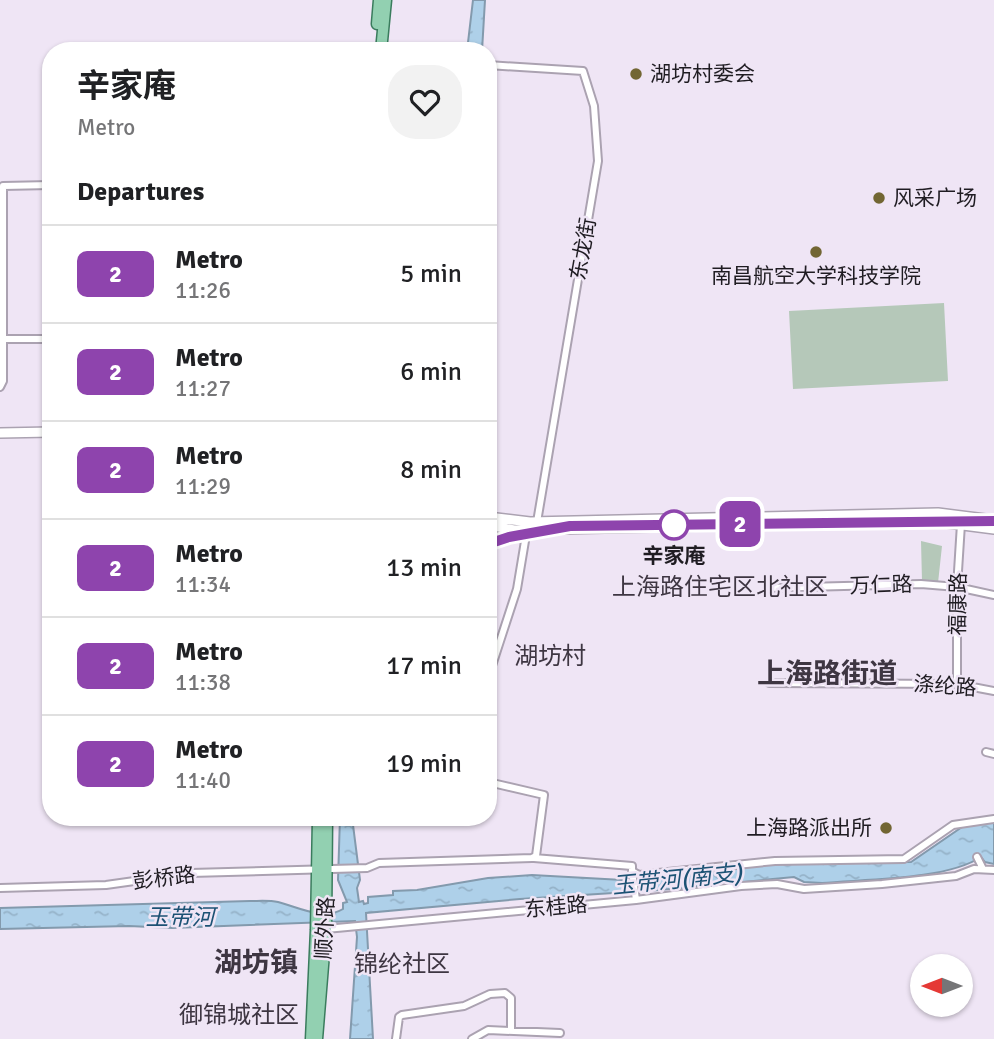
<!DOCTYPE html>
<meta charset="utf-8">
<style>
:root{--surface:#fff;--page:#f2f2f2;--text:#202124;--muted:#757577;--line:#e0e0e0}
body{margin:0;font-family:Signika,"Noto Sans SC",sans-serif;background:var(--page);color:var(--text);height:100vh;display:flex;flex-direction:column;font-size:26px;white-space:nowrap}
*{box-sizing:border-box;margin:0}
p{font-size:23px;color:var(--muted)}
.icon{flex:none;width:38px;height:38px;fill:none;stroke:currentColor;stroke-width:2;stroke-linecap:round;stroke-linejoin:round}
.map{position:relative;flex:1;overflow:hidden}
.details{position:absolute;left:42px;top:42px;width:455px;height:784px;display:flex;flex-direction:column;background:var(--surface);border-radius:28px;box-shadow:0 2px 5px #0004}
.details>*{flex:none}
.badge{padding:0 14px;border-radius:10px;font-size:24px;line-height:46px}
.needle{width:46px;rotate:270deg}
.buttons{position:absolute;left:910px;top:954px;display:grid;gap:14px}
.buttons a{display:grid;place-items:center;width:63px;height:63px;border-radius:50%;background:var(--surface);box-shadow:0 2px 5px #0004;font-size:35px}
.map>.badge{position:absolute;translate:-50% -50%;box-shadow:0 0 0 4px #fff}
h2{padding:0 35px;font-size:26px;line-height:63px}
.round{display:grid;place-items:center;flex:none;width:74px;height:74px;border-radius:28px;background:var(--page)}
.overview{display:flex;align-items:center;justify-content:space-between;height:119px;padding:0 35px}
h1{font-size:33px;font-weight:700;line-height:52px}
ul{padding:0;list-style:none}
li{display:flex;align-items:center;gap:21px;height:98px;padding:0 35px;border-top:2px solid var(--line)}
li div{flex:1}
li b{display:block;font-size:26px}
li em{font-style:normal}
li .badge{min-width:77px;font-weight:700;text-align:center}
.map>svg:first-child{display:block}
.green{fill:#b5c8b9}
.water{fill:url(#water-ripples);stroke:#839aad;stroke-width:2}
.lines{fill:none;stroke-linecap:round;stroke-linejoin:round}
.street-casing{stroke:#aba2b1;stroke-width:10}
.secondary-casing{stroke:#aba2b1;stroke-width:12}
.primary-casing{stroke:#3a7c5d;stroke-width:13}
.street{stroke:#fff;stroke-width:6}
.secondary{stroke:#fff;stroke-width:9}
.primary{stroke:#92d0b1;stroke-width:10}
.line-casing{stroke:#fff;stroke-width:16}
.line{stroke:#8e44ad;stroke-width:10}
.poi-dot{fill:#726633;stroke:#efe5f5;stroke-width:2.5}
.stop-dot{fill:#fff;stroke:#8e44ad;stroke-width:3.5}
.labels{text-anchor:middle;stroke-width:5;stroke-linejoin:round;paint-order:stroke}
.poi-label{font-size:21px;fill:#1f1c22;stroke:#efe5f5;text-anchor:start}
.street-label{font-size:21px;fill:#1f1c22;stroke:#efe5f5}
.stop-label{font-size:21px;font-weight:bold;fill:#1f1c22;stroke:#efe5f5}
.water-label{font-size:23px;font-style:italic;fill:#1c5274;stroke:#efe5f5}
.quarter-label{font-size:24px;fill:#3e3642;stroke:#efe5f5}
.district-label{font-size:28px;font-weight:bold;fill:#3e3642;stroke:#efe5f5}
</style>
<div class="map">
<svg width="994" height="1039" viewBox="0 0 994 1039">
<defs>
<pattern id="water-ripples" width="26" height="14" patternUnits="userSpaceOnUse" patternTransform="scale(1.75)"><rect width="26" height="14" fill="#aed0e9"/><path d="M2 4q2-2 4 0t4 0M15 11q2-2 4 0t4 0" fill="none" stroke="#95b2c8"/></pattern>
</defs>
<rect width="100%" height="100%" fill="#efe5f5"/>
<path class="green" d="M944,303L948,381L793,389L789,311Z
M921,541L942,546L938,583L922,581Z"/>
<path class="water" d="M473,0H485L482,51H467Z
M340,817H352L360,880L357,888L359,902L363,901L364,904L368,903V897L393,895V891L417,890L488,878L532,875L623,880L760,863L911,862L965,825L994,822V864L985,862L981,857C946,880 866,879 822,883L804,882L794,877L660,890L520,899L366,913L373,1039H350L357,937L355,921L172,928L129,926L0,929V908L250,901C259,901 269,900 278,902C298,907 323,921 343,909V903L347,902L338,880Z"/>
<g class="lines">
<defs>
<path id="street" d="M488,65L583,71L594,106L598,161L537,522
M3,339H51
M0,387L3,381V186L51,185
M767,588L921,584L957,587L994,595
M488,678L517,589L527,529
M769,683L957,684L994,691
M957,684V587L961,524
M986,752L994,754
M977,857L983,869
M534,858L632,866V871L639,875L775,861L904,859L953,825L994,819
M632,871L636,900
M0,888L106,885L191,873L367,868L379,863L532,858L536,856L544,795L488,782
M326,929L636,900L741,886L777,884L804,889L882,884L956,876L974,869L994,870
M396,1039L399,1017L402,1015L464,1006L490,994L505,993L511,998V1031
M472,1039L488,1030L560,1033"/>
<path id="secondary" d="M0,433L51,432
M488,517L530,522L938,513L994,520
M488,525L514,530L932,521L994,529"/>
<path id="primary" d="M377,24L379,0
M381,51L386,0
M311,1039L316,930L318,817
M317,1039L326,929L327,817"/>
</defs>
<use href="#street" class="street-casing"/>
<use href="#secondary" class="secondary-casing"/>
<use href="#primary" class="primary-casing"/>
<use href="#street" class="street"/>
<use href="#secondary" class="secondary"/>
<use href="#primary" class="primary"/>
</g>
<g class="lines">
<defs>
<path id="line" d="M488,544L509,537L570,526L994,521"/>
</defs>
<use href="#line" class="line-casing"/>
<use href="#line" class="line"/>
</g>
<g class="poi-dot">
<circle cx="636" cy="74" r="7"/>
<circle cx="879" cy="198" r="7"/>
<circle cx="816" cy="252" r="7"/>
<circle cx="886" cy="828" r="7"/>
</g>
<circle class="stop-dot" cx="674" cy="525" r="14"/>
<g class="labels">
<g class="poi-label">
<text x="650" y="81">湖坊村委会</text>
<text x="893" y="205">风采广场</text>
<text x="816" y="283" text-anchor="middle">南昌航空大学科技学院</text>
<text x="872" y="835" text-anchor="end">上海路派出所</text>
</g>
<g class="street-label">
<text transform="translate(583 249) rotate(-80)" y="7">东龙街</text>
<text transform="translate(881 585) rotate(-2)" y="7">万仁路</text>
<text transform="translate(958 604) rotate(-89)" y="7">福康路</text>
<text transform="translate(945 686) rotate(4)" y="7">涤纶路</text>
<text transform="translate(164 878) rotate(-7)" y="7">彭桥路</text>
<text transform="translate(556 907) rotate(-5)" y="7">东桂路</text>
<text transform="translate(325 928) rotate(-87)" y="7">顺外路</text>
</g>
<g class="stop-label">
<text x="674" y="563">辛家庵</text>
</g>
<g class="water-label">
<text transform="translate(677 879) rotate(-6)" y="8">玉带河(南支)</text>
<text x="180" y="925">玉带河</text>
</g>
<g class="quarter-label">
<text x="720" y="595">上海路住宅区北社区</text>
<text x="550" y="664">湖坊村</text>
<text x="402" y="972">锦纶社区</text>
<text x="239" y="1023">御锦城社区</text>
</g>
<g class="district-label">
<text x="827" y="683">上海路街道</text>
<text x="256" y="972">湖坊镇</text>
</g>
</g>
</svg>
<div class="buttons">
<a><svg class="needle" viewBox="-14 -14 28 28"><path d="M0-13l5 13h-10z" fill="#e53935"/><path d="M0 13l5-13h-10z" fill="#757577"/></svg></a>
</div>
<b class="badge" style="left:740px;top:524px;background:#8e44ad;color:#fff">2</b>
<section class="details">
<div class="overview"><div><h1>辛家庵</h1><p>Metro</p></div><a class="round"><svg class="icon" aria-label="heart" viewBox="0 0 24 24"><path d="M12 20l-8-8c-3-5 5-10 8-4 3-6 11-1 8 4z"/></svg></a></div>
<h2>Departures</h2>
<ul>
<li><span class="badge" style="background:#8e44ad;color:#fff">2</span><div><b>Metro</b><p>11:26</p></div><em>5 min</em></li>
<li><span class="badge" style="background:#8e44ad;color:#fff">2</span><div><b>Metro</b><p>11:27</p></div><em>6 min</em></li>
<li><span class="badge" style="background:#8e44ad;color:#fff">2</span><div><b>Metro</b><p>11:29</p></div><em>8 min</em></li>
<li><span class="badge" style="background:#8e44ad;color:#fff">2</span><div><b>Metro</b><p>11:34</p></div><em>13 min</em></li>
<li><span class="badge" style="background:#8e44ad;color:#fff">2</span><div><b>Metro</b><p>11:38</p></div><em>17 min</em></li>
<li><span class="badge" style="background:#8e44ad;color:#fff">2</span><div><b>Metro</b><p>11:40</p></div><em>19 min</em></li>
</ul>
</section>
</div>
